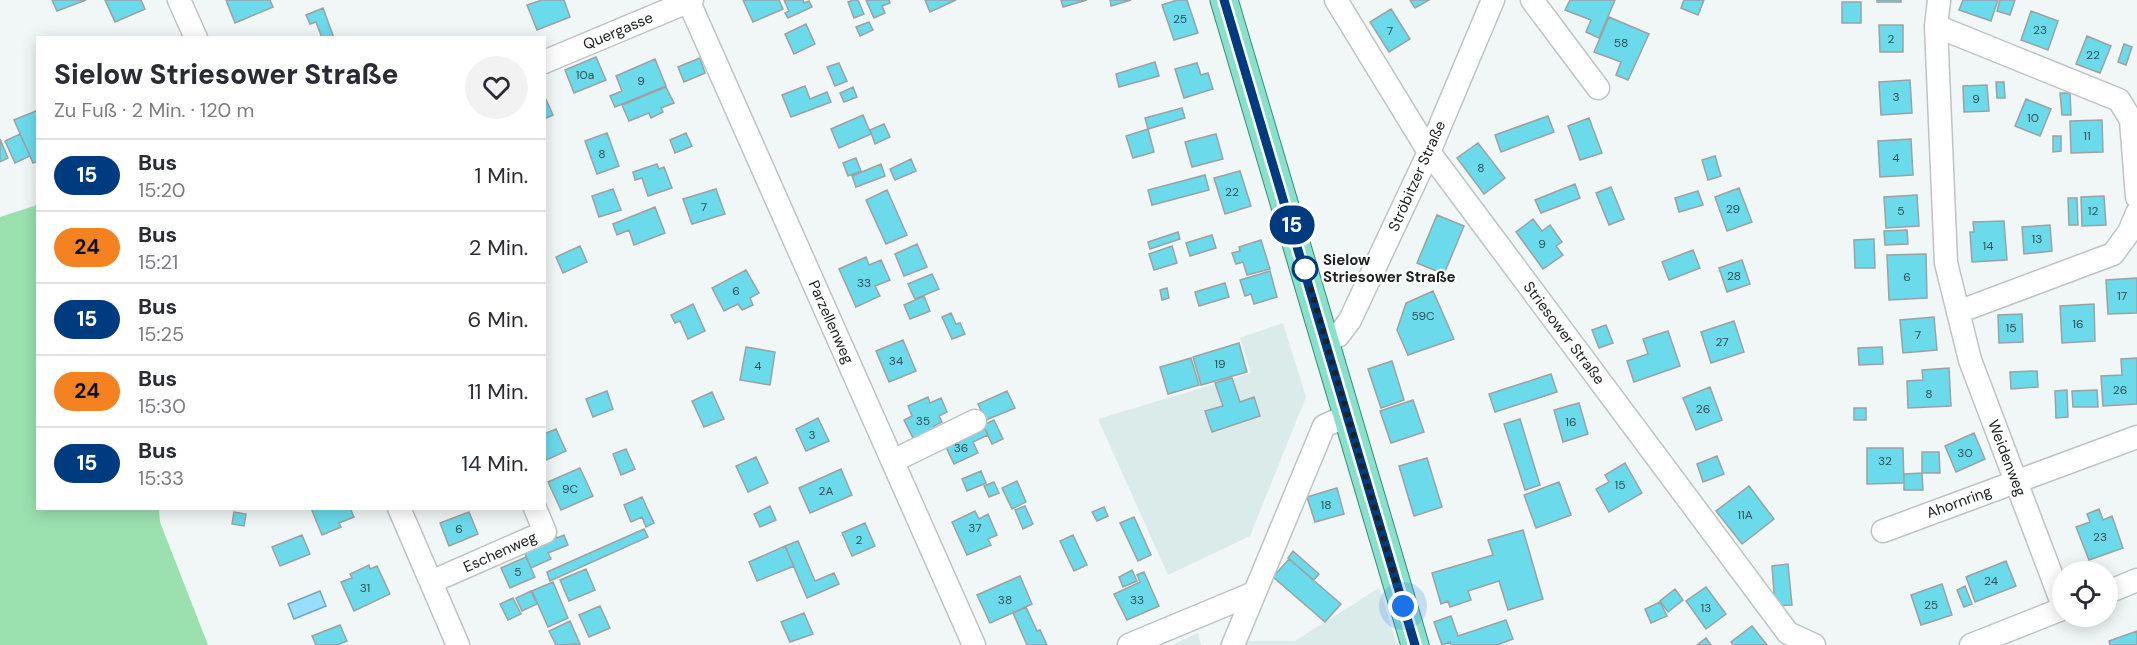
<!DOCTYPE html>
<html lang="de">
<meta charset="utf-8">
<style>
:root{--surface:#fff;--page:#f2f2f3;--text:#2b2b33;--muted:#7c7c81;--line:#e1e1e2}
body{margin:0;font-family:"DM Sans",sans-serif;background:var(--page);color:var(--text);height:100vh;display:flex;flex-direction:column;font-size:22px;white-space:nowrap}
*{box-sizing:border-box;margin:0}
p{font-size:20px;color:var(--muted)}
.icon{flex:none;width:33px;height:33px;fill:none;stroke:currentColor;stroke-width:2;stroke-linecap:round;stroke-linejoin:round}
.map{position:relative;flex:1;overflow:hidden}
.drawer{position:absolute;left:36px;top:36px;width:510px;height:474px;display:flex;flex-direction:column;background:var(--surface);border-radius:0px;box-shadow:0 3px 15px #0003}
.drawer>*{flex:none}
.badge{padding:0 12px;border-radius:20px;font-size:21px;line-height:39px}
.buttons{position:absolute;left:2052px;top:561px;display:grid;gap:12px}
.buttons a{display:grid;place-items:center;width:66px;height:66px;border-radius:50%;background:var(--surface);box-shadow:0 3px 15px #0003;font-size:30px}
.you{position:absolute;width:30px;height:30px;margin:-15px;border:4px solid #fff;border-radius:50%;background:#1a73e8;box-shadow:0 0 0 9px #1a73e833}
.map>.badge{position:absolute;translate:-50% -50%;box-shadow:0 0 0 3px #fff}
.round{display:grid;place-items:center;flex:none;width:63px;height:63px;border-radius:32px;background:var(--page)}
.overview{display:flex;align-items:center;justify-content:space-between;height:102px;padding:0 18px}
h1{font-size:28px;font-weight:800;line-height:45px}
ul{padding:0;list-style:none}
li{display:flex;align-items:center;gap:18px;height:72px;padding:0 18px;border-top:2px solid var(--line)}
li div{flex:1}
li b{display:block;font-size:22px}
li em{font-style:normal}
li .badge{min-width:66px;font-weight:700;text-align:center}
.map>svg:first-child{display:block}
.built{fill:#dbebea}
.green{fill:#9be1b0}
.water{fill:#98dffe;stroke:#74a6bc;stroke-width:1.5}
.building{fill:#6bdaea;stroke:#9ca2a3;stroke-width:1.5}
.lines{fill:none;stroke-linecap:round;stroke-linejoin:round}
.minor-casing{stroke:#bec4c3;stroke-width:25}
.major-casing{stroke:#329079;stroke-width:29}
.minor{stroke:#fff;stroke-width:22}
.major{stroke:#89e0cb;stroke-width:27}
.line-casing{stroke:#fff;stroke-width:14}
.line{stroke:#003b80;stroke-width:9}
.walk{stroke:#202222;stroke-width:6;stroke-dasharray:0 10.8}
.stop-dot{fill:#fff;stroke:#003b80;stroke-width:3}
.labels{text-anchor:middle;stroke-width:4.5;stroke-linejoin:round;paint-order:stroke}
.number-label{font-size:12px;fill:#335054}
.street-label{font-size:15px;fill:#202222;stroke:#fff}
.stop-label{font-size:15px;font-weight:bold;fill:#202222;stroke:#fff;text-anchor:start}
</style>
<div class="map">
<svg width="2137" height="645" viewBox="0 0 2137 645">
<rect width="100%" height="100%" fill="#f0f7f6"/>
<path class="built" d="M1283,323L1306,397L1250,536L1168,575L1098,419L1251,373L1240,338Z
M1379,588L1397,645H1244L1245,641H1295Z
M1198,633L1201,645H1172Z"/>
<path class="green" d="M37,205L38,508L159,509L160,522L208,645H0V217Z"/>
<path class="water" d="M320,591L326,606L294,619L288,604Z"/>
<path class="building" d="M52,0H86L57,11Z
M105,0H141L145,9L115,22Z
M226,0H270L273,7L235,23Z
M542,0H564L570,17L537,30L527,5Z
M743,0H779L783,9L753,22Z
M784,0H803L804,3L809,1L812,7L788,18L785,13L789,11Z
M853,0H858L864,14L854,18L848,2Z
M866,0H889L890,3L882,6L885,13L874,18Z
M925,0H956L930,12Z
M1061,0H1087L1063,7Z
M1110,0H1131L1111,6Z
M1177,0H1187L1198,33L1174,40L1162,5Z
M1410,0H1429L1415,8Z
M1570,0H1615L1599,38L1586,32L1591,20L1565,10Z
M1684,0H1704L1698,15L1681,8Z
M1877,0H1901V2H1877Z
M1963,0H1998L1991,21L1959,10Z
M2000,0H2015L2010,15L1997,11Z
M1842,2H1861V23H1842Z
M323,8L334,38H322L316,22L310,24L306,15Z
M1391,9L1410,39L1389,52L1370,22Z
M2031,11L2058,21L2048,50L2021,40Z
M1609,17L1649,34L1628,80L1616,75L1621,62L1594,52Z
M869,22L873,30L860,36L856,27Z
M806,24L815,44L794,54L785,34Z
M1879,25H1903V52H1880Z
M2087,36L2111,46L2100,73L2076,64Z
M2124,44L2132,47L2126,65L2118,62Z
M596,57L606,80L574,93L565,70Z
M700,58L705,73L684,82L678,67Z
M655,59L666,86L615,107L610,96L622,91L616,76Z
M1155,62L1159,76L1119,87L1116,74Z
M839,63L847,81L835,86L827,67Z
M1197,63L1201,75L1208,73L1213,89L1184,98L1175,69Z
M1910,80L1912,113L1881,115L1879,82Z
M1996,82H2004L2005,98H1997Z
M1987,85L1989,111L1964,112L1963,86Z
M805,86L810,99L827,92L831,102L791,117L782,95Z
M666,87L674,103L661,108L663,112L651,118L649,113L629,121L622,105Z
M853,87L857,97L844,102L840,93Z
M2060,93H2070L2071,115H2062Z
M544,95L553,115L544,119Z
M2026,99L2051,109L2040,136L2015,126Z
M1182,108L1185,118L1148,129L1145,118Z
M38,110V161L33,163L14,120Z
M863,115L871,134L839,148L831,129Z
M1548,116L1554,132L1501,152L1495,135Z
M1589,118L1602,153L1580,160L1568,126Z
M2102,120L2103,152L2071,153L2070,121Z
M884,124L890,137L875,144L870,130Z
M1148,129L1154,152L1133,158L1126,136Z
M607,133L619,166L597,174L585,141Z
M686,133L692,146L675,153L670,140Z
M20,134L30,156L15,163L5,141Z
M1216,134L1223,159L1192,167L1185,142Z
M2053,136H2061V151L2053,152Z
M0,139L8,158L0,162Z
M1911,139L1913,175L1880,177L1878,141Z
M1478,143L1505,178L1484,194L1457,158Z
M1715,156L1721,176L1708,180L1702,160Z
M856,158L861,171L848,176L843,163Z
M911,159L916,171L895,180L890,169Z
M657,164L659,169L664,167L672,188L648,196L642,178L635,180L633,172Z
M881,164L885,176L856,187L852,176Z
M1240,171L1251,206L1225,214L1214,178Z
M1205,175L1209,190L1152,205L1148,190Z
M1575,184L1580,198L1541,213L1535,200Z
M1611,187L1624,219L1609,225L1596,193Z
M1739,188L1752,222L1727,231L1715,197Z
M613,189L621,210L599,217L592,196Z
M716,189L725,214L692,224L683,199Z
M887,190L907,235L886,244L866,200Z
M1698,191L1703,205L1679,212L1675,198Z
M1917,195L1919,226L1886,228L1884,197Z
M2104,196L2106,225L2082,226L2081,197Z
M2068,198H2077L2078,225H2069Z
M655,207L665,233L634,245L629,230L617,235L613,224Z
M1437,215L1464,226L1444,274L1417,263Z
M1533,219L1542,231L1550,225L1562,242L1556,246L1563,255L1543,269L1516,232Z
M2004,221L2007,260L1972,262L1970,232H1974L1973,222Z
M2050,225L2052,251L2024,254L2022,227Z
M1907,230L1908,244L1885,245L1884,231Z
M1178,232L1180,239L1150,249L1148,242Z
M1212,235L1216,248L1190,256L1186,243Z
M1874,239L1875,268H1855L1854,240Z
M1261,240L1270,269L1247,275L1243,262L1236,264L1232,253L1240,251L1239,247Z
M917,244L927,267L904,276L895,254Z
M580,246L587,262L563,273L556,257Z
M1172,246L1177,263L1154,270L1149,254Z
M1693,250L1700,268L1669,280L1662,262Z
M1926,254L1927,298L1889,300L1887,255Z
M866,257L869,265L881,260L890,280L875,286L880,296L856,307L839,269Z
M1742,260L1750,284L1727,292L1719,268Z
M746,270L759,293L750,298L753,305L742,310L738,304L724,311L712,288Z
M1270,271L1277,297L1254,304L1251,294L1245,296L1240,280Z
M932,274L939,289L915,299L908,284Z
M2137,278V313L2108,314L2106,280Z
M1225,283L1229,297L1199,306L1195,292Z
M1167,288L1169,298L1162,300L1160,290Z
M1433,291L1454,339L1408,355L1397,330L1406,303Z
M924,296L930,311L910,319L904,305Z
M693,304L705,331L688,339L680,321L675,323L671,315Z
M2094,304L2095,341L2062,343L2060,306Z
M951,313L956,324L960,323L965,334L952,339L942,317Z
M2022,314L2023,342L1999,343L1998,315Z
M1934,317L1937,350L1903,353L1900,320Z
M1734,321L1744,352L1711,363L1701,332Z
M1606,325L1613,343L1599,348L1592,330Z
M1668,331L1680,366L1634,382L1627,361L1648,354L1643,339Z
M903,340L916,371L889,382L876,351Z
M1239,343L1247,372L1201,385L1193,357Z
M746,347L775,352L770,385L740,380Z
M1882,347L1883,364L1859,365L1858,348Z
M1191,358L1199,385L1168,394L1160,367Z
M2137,358V404L2103,406L2101,376L2122,375L2121,359Z
M1392,361L1404,400L1381,408L1368,369Z
M1949,368L1951,406L1908,408L1907,381L1923,380L1922,370Z
M2037,371L2038,387L2011,389L2010,372Z
M1551,374L1557,392L1495,412L1489,394Z
M1232,378L1240,402L1254,397L1260,416L1212,432L1205,411L1223,406L1215,383Z
M1710,387L1722,420L1696,430L1683,398Z
M2067,390L2068,417L2056,418L2055,391Z
M2097,390L2098,407H2073L2072,391Z
M607,391L613,409L593,417L586,399Z
M1007,391L1015,408L986,420L978,404Z
M712,392L724,419L704,427L692,401Z
M928,397L930,403L941,398L947,412L939,416L942,422L934,426L937,432L915,442L904,420L912,416L908,406Z
M1413,400L1424,432L1391,443L1380,411Z
M1579,403L1588,434L1563,442L1554,410Z
M1854,408H1866V420H1854Z
M818,418L829,441L806,451L796,429Z
M1520,419L1540,485L1525,490L1504,424Z
M994,420L1003,439L992,444L983,425Z
M983,425L988,435L973,442L978,453L954,464L944,443Z
M556,429L566,451L544,461V434Z
M1974,433L1985,459L1956,472L1945,446Z
M1867,448H1903L1904,483L1867,484Z
M626,449L635,469L621,475L613,454Z
M1922,452H1939L1940,473H1922Z
M1717,456L1724,474L1703,482L1697,464Z
M756,457L768,483L748,492L736,466Z
M1427,458L1442,507L1414,516L1399,466Z
M1625,463L1642,493L1609,512L1596,489L1609,482L1605,475Z
M580,468L593,496L561,510L548,482Z
M841,469L852,495L810,513L799,488Z
M981,471L986,483L967,491L962,479Z
M1922,473L1923,490H1904V474Z
M1017,481L1026,502L1012,509L1002,488Z
M994,482L999,493L989,497L984,486Z
M1559,482L1571,515L1536,528L1524,495Z
M1749,486L1774,519L1742,544L1716,511Z
M1337,488L1344,514L1315,522L1307,497Z
M642,497L654,523L646,527L642,517L631,522L624,505Z
M770,506L776,520L760,527L754,514Z
M1025,506L1033,524L1023,529L1015,510Z
M1104,507L1108,516L1097,521L1092,512Z
M311,508H350L354,517L339,523L341,527L322,535Z
M2099,509L2103,520L2112,516L2123,548L2089,560L2076,527L2090,522L2087,514Z
M975,511L979,519L988,514L997,535L988,539L991,545L967,555L952,522Z
M234,512L246,514L244,526L232,524Z
M469,512L478,534L449,546L440,523Z
M1134,517L1151,555L1138,561L1120,523Z
M865,523L875,546L852,556L842,533Z
M644,529L648,537L550,581L547,572Z
M1523,530L1543,599L1508,610L1499,581L1468,591L1471,600L1450,607L1448,601L1441,604L1432,573L1493,555L1488,540Z
M555,533L557,538L564,535L568,545L548,553L551,559L531,568L522,547Z
M302,535L310,554L280,566L272,547Z
M1073,535L1087,565L1074,571L1060,541Z
M798,541L815,581L834,573L839,584L807,598L785,546Z
M785,546L794,566L757,581L749,562Z
M1293,551L1319,574L1314,580L1288,558Z
M526,557L535,577L510,588L501,568Z
M1289,559L1341,604L1325,622L1273,577Z
M2006,561L2016,586L1975,602L1966,577Z
M1788,564L1792,605L1775,606L1772,566Z
M369,565L370,569L377,566L390,594L354,611L341,582L352,578L350,574Z
M586,569L595,590L569,601L560,580Z
M1132,570L1137,581L1123,587L1119,577Z
M1144,572L1159,606L1127,620L1114,594L1140,582L1137,575Z
M1020,576L1032,604L990,623L977,595Z
M553,582L568,618L548,627L532,591Z
M1942,584L1952,615L1921,625L1911,595Z
M1965,586L1972,604L1964,607L1957,590Z
M1706,587L1726,614L1706,629L1686,601Z
M1675,589L1683,600L1668,612L1660,601Z
M531,591L537,604L522,611L516,598Z
M513,598L521,614L508,620L500,604Z
M1660,602L1667,616L1651,623L1645,609Z
M600,606L610,628L589,637L579,615Z
M1026,607L1037,631L1040,630L1047,645H1027L1013,613Z
M804,613L813,634L790,642L781,622Z
M1451,616L1458,636L1506,620L1513,639L1497,645H1451L1450,642L1442,645L1434,622Z
M570,621L580,644L556,645L549,631Z
M340,625L347,641L337,645H316L312,636Z
M1752,626L1767,645H1733L1731,642Z
M2137,631V645H2110L2109,641Z
M1706,638L1711,645H1697Z"/>
<g class="lines">
<defs>
<path id="minor" d="M179,0L196,38
M688,0L974,645
M1336,0L1429,152L1788,633L1814,645
M1532,0L1598,88
M1939,0L1936,26L1946,263L1970,360L2062,603
M1936,26L2119,100L2131,120L2137,197
M544,62L692,0
M1958,312L2113,254L2129,232L2137,213
M1325,339L1338,336L1350,320L1429,152L1493,0
M893,461L975,421
M399,508L458,645
M1883,531L2137,437
M431,582L545,532L535,508
M2108,592L2137,580
M1129,645L1254,593
M1233,645L1324,426L1347,416
M1971,645L2062,609"/>
<path id="major" d="M1224,0L1415,645"/>
</defs>
<use href="#minor" class="minor-casing"/>
<use href="#major" class="major-casing"/>
<use href="#minor" class="minor"/>
<use href="#major" class="major"/>
</g>
<g class="lines">
<defs>
<path id="line" d="M1224,0L1415,645"/>
</defs>
<use href="#line" class="line-casing"/>
<use href="#line" class="line"/>
<path class="walk" d="M1305,269L1403,606"/>
</g>
<circle class="stop-dot" cx="1305" cy="269" r="12"/>
<g class="labels">
<g class="number-label">
<text x="1180" y="23">25</text>
<text x="2040" y="34">23</text>
<text x="1390" y="35">7</text>
<text x="1891" y="43">2</text>
<text x="1621" y="47">58</text>
<text x="2093" y="59">22</text>
<text x="585" y="79">10a</text>
<text x="641" y="85">9</text>
<text x="1896" y="101">3</text>
<text x="1976" y="103">9</text>
<text x="2033" y="122">10</text>
<text x="2087" y="140">11</text>
<text x="602" y="158">8</text>
<text x="1896" y="162">4</text>
<text x="1481" y="172">8</text>
<text x="1232" y="196">22</text>
<text x="704" y="211">7</text>
<text x="1733" y="213">29</text>
<text x="1901" y="215">5</text>
<text x="2093" y="215">12</text>
<text x="2037" y="243">13</text>
<text x="1542" y="248">9</text>
<text x="1988" y="250">14</text>
<text x="1734" y="280">28</text>
<text x="1907" y="281">6</text>
<text x="864" y="287">33</text>
<text x="736" y="295">6</text>
<text x="2122" y="300">17</text>
<text x="1423" y="320">59C</text>
<text x="2078" y="328">16</text>
<text x="2011" y="332">15</text>
<text x="1918" y="339">7</text>
<text x="1722" y="346">27</text>
<text x="896" y="365">34</text>
<text x="1220" y="368">19</text>
<text x="758" y="370">4</text>
<text x="2120" y="394">26</text>
<text x="1929" y="398">8</text>
<text x="1703" y="413">26</text>
<text x="923" y="425">35</text>
<text x="1571" y="426">16</text>
<text x="812" y="439">3</text>
<text x="961" y="452">36</text>
<text x="1965" y="457">30</text>
<text x="1885" y="465">32</text>
<text x="1620" y="489">15</text>
<text x="570" y="493">9C</text>
<text x="826" y="495">2A</text>
<text x="1326" y="509">18</text>
<text x="1745" y="519">11A</text>
<text x="975" y="532">37</text>
<text x="459" y="533">6</text>
<text x="2100" y="541">23</text>
<text x="859" y="544">2</text>
<text x="518" y="576">5</text>
<text x="1991" y="585">24</text>
<text x="365" y="592">31</text>
<text x="1005" y="604">38</text>
<text x="1137" y="604">33</text>
<text x="1931" y="609">25</text>
<text x="1706" y="612">13</text>
</g>
<g class="street-label">
<text transform="translate(618 31) rotate(-23)" y="5">Quergasse</text>
<text transform="translate(1417 176) rotate(-66)" y="5">Ströbitzer Straße</text>
<text transform="translate(831 322) rotate(66)" y="5">Parzellenweg</text>
<text transform="translate(1564 333) rotate(53)" y="5">Striesower Straße</text>
<text transform="translate(2007 458) rotate(69)" y="5">Weidenweg</text>
<text transform="translate(1959 502) rotate(-20)" y="5">Ahornring</text>
<text transform="translate(500 552) rotate(-24)" y="5">Eschenweg</text>
</g>
<g class="stop-label">
<text x="1323" y="265">Sielow<tspan x="1323" dy="17">Striesower Straße</tspan></text>
</g>
</g>
</svg>
<div class="buttons">
<a><svg class="icon" aria-label="locate" viewBox="0 0 24 24"><circle cx="12" cy="12" r="6"/><path d="M12 2v4M12 18v4M2 12h4M18 12h4"/></svg></a>
</div>
<div class="you" style="left:1403px;top:606px"></div>
<b class="badge" style="left:1292px;top:225px;background:#003b80;color:#fff">15</b>
<section class="drawer">
<div class="overview"><div><h1>Sielow Striesower Straße</h1><p>Zu Fuß · 2 Min. · 120 m</p></div><a class="round"><svg class="icon" aria-label="heart" viewBox="0 0 24 24"><path d="M12 20l-8-8c-3-5 5-10 8-4 3-6 11-1 8 4z"/></svg></a></div>
<ul>
<li><span class="badge" style="background:#003b80;color:#fff">15</span><div><b>Bus</b><p>15:20</p></div><em>1 Min.</em></li>
<li><span class="badge" style="background:#f58220;color:#111">24</span><div><b>Bus</b><p>15:21</p></div><em>2 Min.</em></li>
<li><span class="badge" style="background:#003b80;color:#fff">15</span><div><b>Bus</b><p>15:25</p></div><em>6 Min.</em></li>
<li><span class="badge" style="background:#f58220;color:#111">24</span><div><b>Bus</b><p>15:30</p></div><em>11 Min.</em></li>
<li><span class="badge" style="background:#003b80;color:#fff">15</span><div><b>Bus</b><p>15:33</p></div><em>14 Min.</em></li>
</ul>
</section>
</div>
